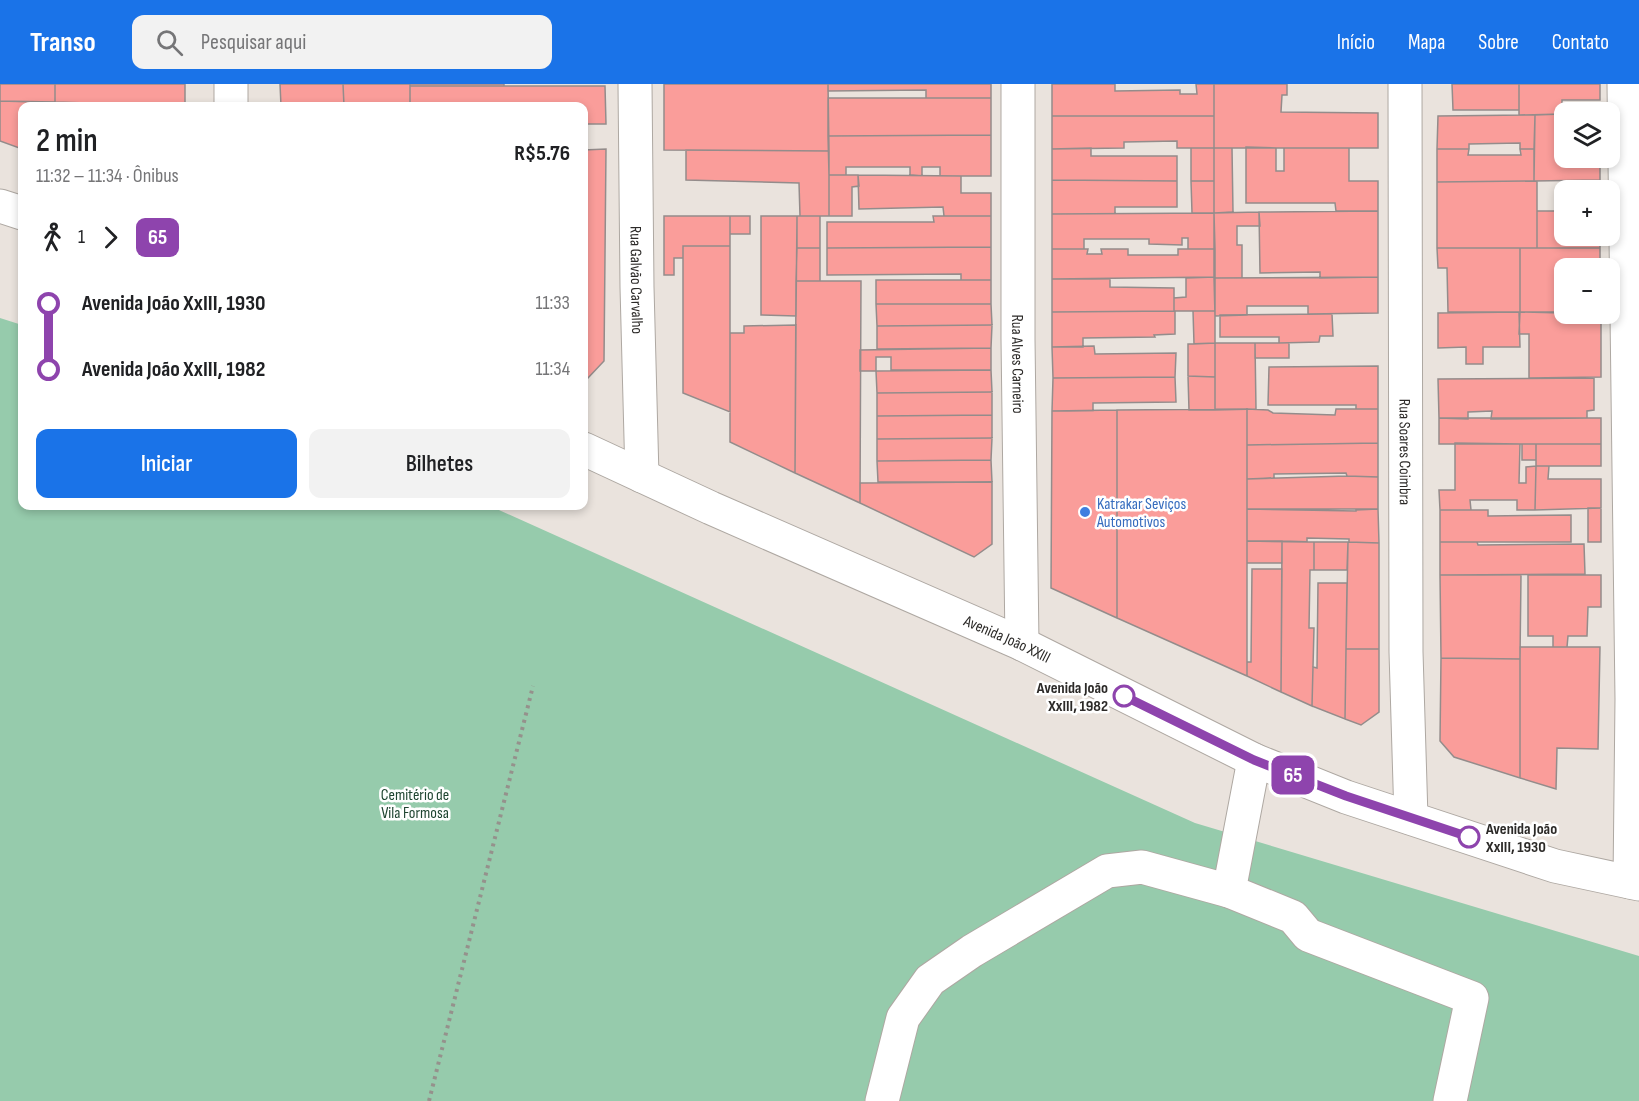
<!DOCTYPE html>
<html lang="pt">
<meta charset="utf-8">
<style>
:root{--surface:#fff;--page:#f2f2f2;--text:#202124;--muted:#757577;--accent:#1a73e8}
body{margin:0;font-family:"Sofia Sans Condensed",sans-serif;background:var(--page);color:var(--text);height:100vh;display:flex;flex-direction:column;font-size:22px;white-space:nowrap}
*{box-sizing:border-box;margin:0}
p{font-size:20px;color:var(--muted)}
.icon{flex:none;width:33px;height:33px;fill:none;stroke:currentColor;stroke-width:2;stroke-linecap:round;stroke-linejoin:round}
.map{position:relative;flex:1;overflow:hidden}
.side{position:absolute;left:18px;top:18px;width:570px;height:408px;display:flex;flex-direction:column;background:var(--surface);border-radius:12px;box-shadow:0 3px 9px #0003}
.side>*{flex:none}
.badge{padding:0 12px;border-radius:9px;font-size:21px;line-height:39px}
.fabs{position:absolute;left:1554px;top:18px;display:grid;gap:12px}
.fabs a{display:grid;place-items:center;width:66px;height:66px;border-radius:12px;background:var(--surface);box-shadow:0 3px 9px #0003;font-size:30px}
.map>.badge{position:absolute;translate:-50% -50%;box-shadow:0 0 0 3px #fff}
.legs{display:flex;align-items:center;gap:9px;height:66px;padding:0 18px;font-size:20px}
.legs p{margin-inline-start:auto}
.summary{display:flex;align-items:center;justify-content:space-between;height:102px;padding:0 18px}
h1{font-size:33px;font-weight:600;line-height:45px}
.action{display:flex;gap:12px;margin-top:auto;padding:12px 18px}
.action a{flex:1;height:69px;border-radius:12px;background:var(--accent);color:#fff;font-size:24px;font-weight:600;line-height:69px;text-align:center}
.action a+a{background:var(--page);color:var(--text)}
ul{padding:0 18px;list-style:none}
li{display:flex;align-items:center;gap:21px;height:66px;font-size:22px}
li i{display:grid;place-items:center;width:9px;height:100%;margin:0 8px;background:currentColor}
li i::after{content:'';width:15px;height:15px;margin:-8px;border:4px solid;border-radius:50%;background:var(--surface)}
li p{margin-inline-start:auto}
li:first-child i{background:linear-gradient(#0000 50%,currentColor 0)}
li:last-child i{background:linear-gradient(currentColor 50%,#0000 0)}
header{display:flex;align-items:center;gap:36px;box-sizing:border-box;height:84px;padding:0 30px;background:var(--accent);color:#fff}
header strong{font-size:28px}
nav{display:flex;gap:33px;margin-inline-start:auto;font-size:21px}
.search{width:420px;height:54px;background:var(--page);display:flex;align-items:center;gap:15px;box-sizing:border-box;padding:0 21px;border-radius:12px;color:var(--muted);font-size:22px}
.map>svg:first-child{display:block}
.green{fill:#96cbac}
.building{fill:#fa9d9a;stroke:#948c8b;stroke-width:1.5}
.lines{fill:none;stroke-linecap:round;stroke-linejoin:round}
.minor-casing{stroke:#aea8a2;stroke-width:35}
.major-casing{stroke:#aea8a2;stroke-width:35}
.path{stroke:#95918c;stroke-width:4;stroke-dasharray:3 4.5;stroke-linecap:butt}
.minor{stroke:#fff;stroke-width:33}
.major{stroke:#fff;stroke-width:33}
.line-1-casing{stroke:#fff;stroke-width:14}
.line-1{stroke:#8e44ad;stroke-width:9}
.shop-dot{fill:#3f7fe0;stroke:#fff;stroke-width:2}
.stop-1-dot{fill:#fff;stroke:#8e44ad;stroke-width:3}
.labels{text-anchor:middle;stroke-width:5;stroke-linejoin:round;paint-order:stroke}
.street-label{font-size:16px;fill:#2c2a28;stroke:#fff}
.shop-label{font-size:16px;fill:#366cbe;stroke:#fff;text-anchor:start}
.stop-label{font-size:16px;font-weight:bold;fill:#2c2a28;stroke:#fff;text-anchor:end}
.park-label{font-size:16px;fill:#1e4430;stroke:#fff}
</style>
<header>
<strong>Transo</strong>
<div class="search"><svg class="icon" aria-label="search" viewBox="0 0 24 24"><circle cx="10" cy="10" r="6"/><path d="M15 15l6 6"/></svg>Pesquisar aqui</div>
<nav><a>Início</a><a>Mapa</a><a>Sobre</a><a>Contato</a></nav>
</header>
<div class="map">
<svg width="1639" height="1017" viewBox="0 0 1639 1017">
<rect width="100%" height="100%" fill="#eae3dd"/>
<path class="green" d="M0,234L22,241V422H490L1195,739L1639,872V1017H0Z"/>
<path class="building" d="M0,0H55V18L0,17Z
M55,0H185V22L55,18Z
M280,0H343L344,22H281Z
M343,0H410V22H344Z
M410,0H504V2H410Z
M664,0H828L829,67L664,66Z
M828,0H991V14H926V6L828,7Z
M1052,0H1115V7L1180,6V10H1197L1196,0H1214V32H1052Z
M1214,0H1287V11H1282L1281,28L1378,29V64H1214Z
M1452,0H1519V26H1453Z
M1519,0H1600V16H1562V30L1519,31Z
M410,2H605L606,40H584V22H410Z
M828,14H991V51L828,52Z
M0,17L185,22H22V65L0,57Z
M1562,30H1564V74H1600V96L1534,97L1535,31Z
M1535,31L1534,65H1520V59L1469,60V65H1437L1438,32Z
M1052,32H1214V64H1177V57L1124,58V64L1052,65Z
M991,51V92H940V83H922V92L910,91V83H846V91H829L828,52Z
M1246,63L1276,64V87H1284V64H1349V97H1378V127H1336L1335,119H1246Z
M1091,64V72H1177V97L1052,96V65Z
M1191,64H1214V97H1191Z
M1214,64H1232L1233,128L1214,129Z
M606,65L604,277L587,295L584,293V66Z
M1437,65H1469L1468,71H1521L1520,65H1534V97L1437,98Z
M686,66L829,67V132H800L799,99L686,96Z
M829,91H858L859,102L852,103V132H829Z
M858,91L961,92V109H991V132H944L943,123L859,125Z
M1052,96L1177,97V123H1115V130H1052Z
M1191,97H1214V129H1192Z
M1537,97V164H1437V98Z
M1378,127V193L1320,194V188L1260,189L1259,128Z
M1537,127H1564V152H1600V164H1537Z
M1259,128L1260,142H1237V161H1242V194H1214V129Z
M1214,129L1215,165H1188V154H1182V161L1149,160V155H1084V165H1052V130Z
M664,132H730V162H683V174H674V191H664Z
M730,132H750V150H730Z
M761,132H797L796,232L761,231Z
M797,132H820V164H797Z
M933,132H991V163L827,164V138H934Z
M683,162H730V328L683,309Z
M991,163V196H961V190L827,191V164Z
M797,164H820V197H796Z
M1437,164H1520V228H1448L1447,184H1438Z
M1520,164H1600V184H1564V228H1520Z
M1052,165H1088L1087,170H1102L1101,165H1128V171H1178V165H1215V193L1052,195Z
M1215,193V227H1174V214L1186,213V194Z
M1378,193V229L1308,230V222H1247V231L1215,232L1214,194Z
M1052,195H1110V203L1174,204V227L1052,228Z
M876,196H991V220H876Z
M796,197H861L860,419L795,389Z
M876,220H991L992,241L877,242Z
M1175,227V250L1154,251L1155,253L1083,254V263H1052V228Z
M1193,227H1215V259L1194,260Z
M1519,228L1520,263H1483V280H1466V263L1438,264V229Z
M1520,228L1601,230V293L1529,294V250H1519Z
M1332,230L1333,252H1320L1319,258L1279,259V253H1220V231Z
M796,241L795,389L730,358V249H744V242Z
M992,241L991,264L877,265V242Z
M1215,259V293L1188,292V260Z
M1215,259H1255L1256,325L1215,326Z
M1255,259H1289V274H1255Z
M1094,262L1095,270L1176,269L1175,293L1053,294L1052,263Z
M991,264V286H891V273H876V287H860V266Z
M1378,282V325H1356V321H1268L1269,283Z
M991,286L992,308L877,309L876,287Z
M1188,292L1215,293V326H1189Z
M1175,293L1176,318L1093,319V327H1052L1053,294Z
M1594,294V326L1587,327V334L1491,335L1492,327L1468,328V335L1439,334L1438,295Z
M992,308V331L877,332V309Z
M1247,325V592L1117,534V326Z
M1247,325L1268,326L1273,329L1335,331L1336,325H1378V359L1247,361Z
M1117,326V534L1051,504L1052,327Z
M992,331V354L877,355V332Z
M1439,334H1601V360H1439Z
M992,354L991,376L877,377V355Z
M1378,359V393L1347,392L1346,389L1274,390V394L1247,395V361Z
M1455,359L1520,360L1519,399H1526V383L1536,382L1535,426H1517V416H1470L1471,426H1440L1439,406H1455Z
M1522,360H1536V376H1522Z
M1536,360H1601V382H1536Z
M991,376L992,398H878L877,377Z
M1536,382H1549L1548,395H1601V424L1535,426Z
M1347,392L1378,393V425H1247V395Z
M992,398V460L974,473L860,419V399Z
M1588,424H1601V458H1588Z
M1247,425L1356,427V426L1378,425L1379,459L1349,458V455L1307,454V458L1247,457Z
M1440,426H1488V432L1571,431V458H1440Z
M1247,457H1282V479H1247Z
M1282,457L1314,458V486H1310L1309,544H1314L1312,622L1281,608Z
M1314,458H1348L1347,486H1314Z
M1348,458L1379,459V565H1346Z
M1440,458H1477L1478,461L1584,460L1585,490L1440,491Z
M1252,485H1282L1281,608L1247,592V578H1251Z
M1440,491H1521L1520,575L1441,574Z
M1528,491H1601V523H1588L1587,552H1568L1567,563H1553V552H1528Z
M1318,499H1347L1345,635L1312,622L1313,583L1317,584Z
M1520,563H1600L1598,665L1557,664L1556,705L1520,694Z
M1346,565H1379V628L1361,641L1345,635Z
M1441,574L1520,575V694L1454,673L1440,657Z"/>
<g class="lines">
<defs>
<g id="minor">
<path d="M231,0V22"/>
<path id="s1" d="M635,0L637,203L642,392"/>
<path id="s2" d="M1018,0V255L1022,560"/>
<path id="s3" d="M1405,0L1406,568L1411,734"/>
<path d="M1624,0L1632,615L1630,798"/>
<path d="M1229,807L1254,676"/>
<path d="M882,1017L903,934L930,896L972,867L1107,787L1142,783L1229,807L1293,833L1308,851L1472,914L1450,1017"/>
</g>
<g id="major">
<path d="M0,122L22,129"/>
<path id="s4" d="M584,365L711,424L1022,560L1254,676L1346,713L1555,782L1639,800"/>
</g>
</defs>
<use href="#minor" class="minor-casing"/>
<use href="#major" class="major-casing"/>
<path class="path" d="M429,1017L533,602"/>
<use href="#minor" class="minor"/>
<use href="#major" class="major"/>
</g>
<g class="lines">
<defs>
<path id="line-1" d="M1124,612L1254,676L1346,712L1469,753"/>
</defs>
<use href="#line-1" class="line-1-casing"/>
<use href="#line-1" class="line-1"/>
</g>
<circle class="shop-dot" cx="1085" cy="428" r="6"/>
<g class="stop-1-dot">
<circle cx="1124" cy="612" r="10"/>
<circle cx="1469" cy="753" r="10"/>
</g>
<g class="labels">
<g class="street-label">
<text dy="6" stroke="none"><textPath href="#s1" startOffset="196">Rua Galvão Carvalho</textPath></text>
<text dy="6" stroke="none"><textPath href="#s2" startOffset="280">Rua Alves Carneiro</textPath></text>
<text dy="6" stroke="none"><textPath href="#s3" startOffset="368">Rua Soares Coimbra</textPath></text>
<text dy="6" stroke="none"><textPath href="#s4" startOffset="464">Avenida João XXIII</textPath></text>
</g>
<g class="shop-label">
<text x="1097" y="425">Katrakar Seviços<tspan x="1097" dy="18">Automotivos</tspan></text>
</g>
<g class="stop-label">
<text x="1108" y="609">Avenida João<tspan x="1108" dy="18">XxIII, 1982</tspan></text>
<text x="1486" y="750" text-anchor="start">Avenida João<tspan x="1486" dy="18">XxIII, 1930</tspan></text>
</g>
<g class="park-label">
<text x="415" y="716">Cemitério de<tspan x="415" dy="18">Vila Formosa</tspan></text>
</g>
</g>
</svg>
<div class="fabs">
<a><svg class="icon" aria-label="layers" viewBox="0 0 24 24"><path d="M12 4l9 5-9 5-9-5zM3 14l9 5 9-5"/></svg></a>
<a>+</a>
<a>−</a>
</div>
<b class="badge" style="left:1293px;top:691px;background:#8e44ad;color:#fff">65</b>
<section class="side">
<div class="summary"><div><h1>2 min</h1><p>11:32 – 11:34 · Ônibus</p></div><b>R$5.76</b></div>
<div class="legs"><svg class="icon" aria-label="walk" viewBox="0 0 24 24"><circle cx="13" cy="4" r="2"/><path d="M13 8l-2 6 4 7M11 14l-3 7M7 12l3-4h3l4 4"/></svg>1<svg class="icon" aria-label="forward" viewBox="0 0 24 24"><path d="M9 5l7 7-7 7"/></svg><b class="badge" style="background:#8e44ad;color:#fff">65</b></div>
<ul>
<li><i style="color:#8e44ad"></i><b>Avenida João XxIII, 1930</b><p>11:33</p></li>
<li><i style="color:#8e44ad"></i><b>Avenida João XxIII, 1982</b><p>11:34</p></li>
</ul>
<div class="action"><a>Iniciar</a><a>Bilhetes</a></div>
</section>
</div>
